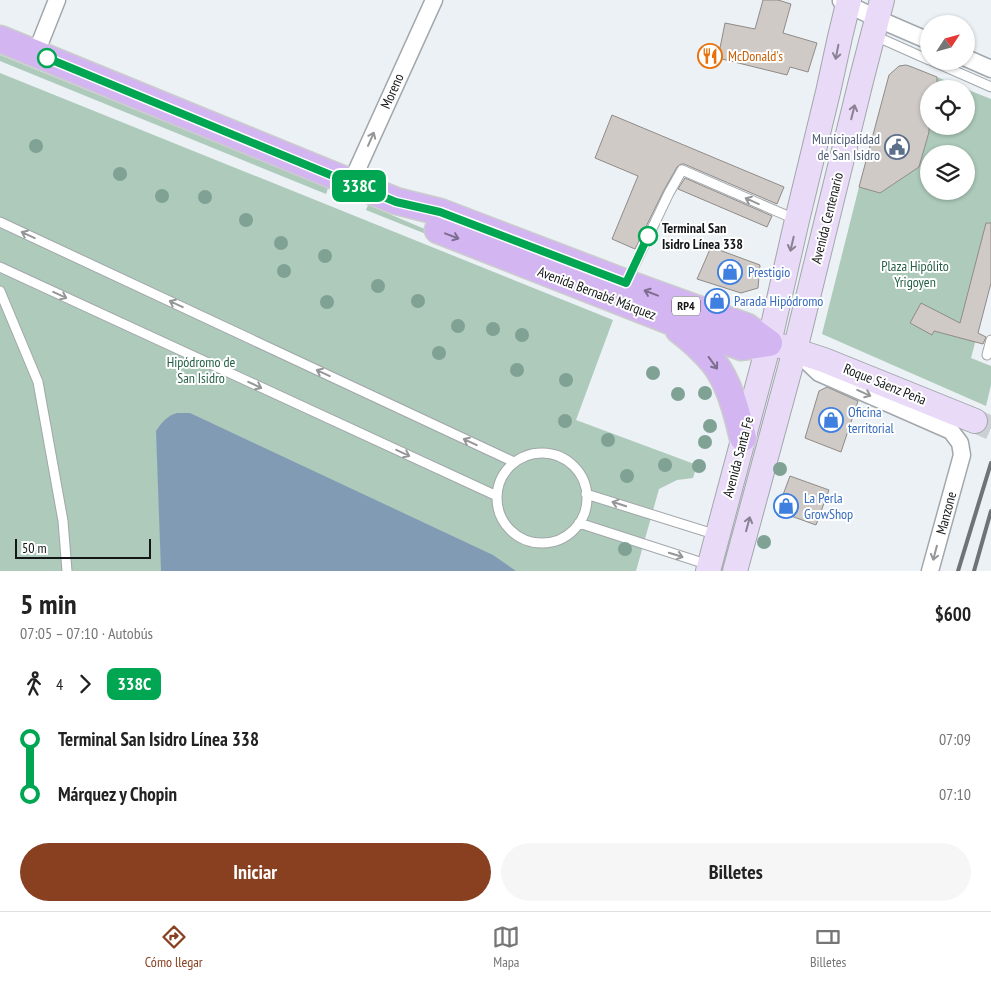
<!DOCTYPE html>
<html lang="es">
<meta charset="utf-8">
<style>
:root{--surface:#fff;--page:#f6f6f6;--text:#222;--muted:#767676;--line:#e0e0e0;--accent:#884021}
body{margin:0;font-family:"PT Sans Narrow",sans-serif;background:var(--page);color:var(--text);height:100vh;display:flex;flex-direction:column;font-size:19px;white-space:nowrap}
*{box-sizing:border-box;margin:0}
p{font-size:16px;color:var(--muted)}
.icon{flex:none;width:28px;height:28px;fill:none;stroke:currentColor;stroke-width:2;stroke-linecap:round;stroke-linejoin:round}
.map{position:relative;height:571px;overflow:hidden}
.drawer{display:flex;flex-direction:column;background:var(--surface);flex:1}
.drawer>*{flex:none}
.badge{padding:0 10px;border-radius:8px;font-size:18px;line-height:32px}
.needle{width:32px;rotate:54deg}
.fabs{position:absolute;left:920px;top:15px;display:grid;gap:10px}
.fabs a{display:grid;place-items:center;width:55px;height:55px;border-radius:50%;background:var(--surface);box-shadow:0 1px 4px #0004;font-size:25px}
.scale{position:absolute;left:15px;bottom:12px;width:136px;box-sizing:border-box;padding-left:5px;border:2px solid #141617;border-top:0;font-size:14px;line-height:18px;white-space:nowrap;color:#141617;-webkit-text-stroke:4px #fff;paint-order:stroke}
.map>.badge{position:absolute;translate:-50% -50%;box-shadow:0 0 0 2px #fff}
.legs{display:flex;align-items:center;gap:8px;height:55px;padding:0 20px;font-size:16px}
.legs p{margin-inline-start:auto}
.headline{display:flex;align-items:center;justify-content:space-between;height:85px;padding:0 20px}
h1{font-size:28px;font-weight:800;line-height:38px}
.cta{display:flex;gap:10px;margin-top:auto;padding:10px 20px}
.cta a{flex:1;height:58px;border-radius:30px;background:var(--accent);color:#fff;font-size:20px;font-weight:800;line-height:58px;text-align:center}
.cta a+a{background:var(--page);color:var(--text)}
ul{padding:0 20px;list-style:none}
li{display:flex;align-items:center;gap:18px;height:55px;font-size:19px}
li i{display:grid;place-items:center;width:8px;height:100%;margin:0 6px;background:currentColor}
li i::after{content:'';width:12px;height:12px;margin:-6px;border:4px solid;border-radius:50%;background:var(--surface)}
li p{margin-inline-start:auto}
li:first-child i{background:linear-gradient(#0000 50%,currentColor 0)}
li:last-child i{background:linear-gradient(currentColor 50%,#0000 0)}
.dock{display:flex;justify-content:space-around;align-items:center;height:70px;border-top:1px solid var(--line);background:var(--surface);font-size:14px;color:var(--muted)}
.dock a{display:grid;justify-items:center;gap:2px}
.dock .selected{color:var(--accent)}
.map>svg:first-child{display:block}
.green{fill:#adcaba;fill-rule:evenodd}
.water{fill:#829bb5}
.building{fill:#d0cac7;stroke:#908b88}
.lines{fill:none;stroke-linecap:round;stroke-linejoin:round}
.secondary-tunnel{stroke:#cbd0d4;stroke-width:24;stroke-dasharray:24 12;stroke-linecap:butt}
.service-casing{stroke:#a2a7ab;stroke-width:11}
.minor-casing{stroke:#a2a7ab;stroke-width:19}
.secondary-casing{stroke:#a2a7ab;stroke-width:26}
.primary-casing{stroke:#cbcccc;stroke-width:29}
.service{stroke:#fff;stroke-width:9}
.minor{stroke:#fff;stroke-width:16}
.secondary{stroke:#e9daf8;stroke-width:24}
.primary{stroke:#d3b6f1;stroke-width:26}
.rail{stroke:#6f7375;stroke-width:4}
.tree{fill:#7fa295}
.oneway{stroke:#898293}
.oneway2{stroke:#959697}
.oneway3{stroke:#7d6e8f}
.line-1-casing{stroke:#fff;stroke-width:11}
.line-1{stroke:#00a651;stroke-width:8}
.stop-1-dot{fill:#fff;stroke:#00a651;stroke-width:2.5}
.labels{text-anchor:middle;stroke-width:4;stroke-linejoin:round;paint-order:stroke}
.shield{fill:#fff;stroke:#5a5c5d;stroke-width:1}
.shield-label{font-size:12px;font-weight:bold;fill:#141617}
.food-label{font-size:14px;fill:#c56008;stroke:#fff;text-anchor:start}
.street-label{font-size:14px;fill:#141617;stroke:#fff}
.service-label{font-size:14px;fill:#4e5e75;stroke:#fff;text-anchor:end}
.stop-label{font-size:14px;font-weight:bold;fill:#141617;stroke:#fff;text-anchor:start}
.park-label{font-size:14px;fill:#266146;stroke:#fff}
.shop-label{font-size:14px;fill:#366cbe;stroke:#fff;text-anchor:start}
</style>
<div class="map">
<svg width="991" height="571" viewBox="0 0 991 571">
<rect width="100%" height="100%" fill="#ebf1f5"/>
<path class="green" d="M0,55L328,188L326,194L0,61Z
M0,73L613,320L576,420L697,465L693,478L677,480L659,489L636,571H0Z
M937,77L965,89H937Z
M966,89L991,99V283L971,358L991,366V385L986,406L822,334L859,187L880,193L919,167L930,126H966ZM929,154H966V191H929Z
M368,205L616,310L366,210Z"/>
<path class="water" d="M177,413H190L493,555L516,571H161L156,431C162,422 167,416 177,413Z"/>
<path class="building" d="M763,0H778L791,4L783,33L817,43L808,72L790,67L787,75L718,58L725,23L755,29Z
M906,65L912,67L937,77V89H929V132L919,167L880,193L859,187L889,75L899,66Z
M612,115L784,187L777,204L684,164H681L677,167L664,190L635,249L612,239L638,176L595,158Z
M685,178L772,216L767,227L678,189Z
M986,223H991V283L978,333L986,337L983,344L934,331L932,335L910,323L921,303L960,323Z
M711,247L760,265L758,288L741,293L697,279Z
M827,387L858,401L841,452L805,438L819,391Z
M790,476L829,490L816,525L777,511Z"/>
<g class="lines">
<path class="secondary-tunnel" d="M975,421L991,428"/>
<defs>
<path id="service" d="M873,35L929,60
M932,61L991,87
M0,222L514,462
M0,267L497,496
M627,281L669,193L682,170L797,220
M0,291L38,382L63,521L67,571
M987,355L991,340
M497 498a45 45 0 1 1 90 0a45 45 0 1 1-90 0Z
M586,494L717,535
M579,523L709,565"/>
<path id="minor" d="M841,1L878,19L929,41
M36,53L57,0
M966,58L991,69
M351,183L434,0
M800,355L819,373L951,431L960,443L962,455L930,571"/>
<path id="secondary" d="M781,346L824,360L975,421
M708,571L769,343L797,220L828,92L840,37L849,0
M735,571L795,350L861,81L882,0"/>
<path id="primary" d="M0,39L396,201L440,212L626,283L747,327L769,343
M438,230L665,319L742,347L769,343
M679,330C692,340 703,350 713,362C729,381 737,413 743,438"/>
</defs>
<use href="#service" class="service-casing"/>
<use href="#minor" class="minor-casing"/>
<use href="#secondary" class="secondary-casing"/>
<use href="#primary" class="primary-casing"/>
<use href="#service" class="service"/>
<use href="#minor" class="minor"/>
<use href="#secondary" class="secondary"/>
<use href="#primary" class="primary"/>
<path class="rail" d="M958,571L991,463
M974,571L991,511"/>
</g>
<g class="tree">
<circle cx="36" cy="146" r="7"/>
<circle cx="120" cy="174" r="7"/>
<circle cx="162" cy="196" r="7"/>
<circle cx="205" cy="197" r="7"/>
<circle cx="246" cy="220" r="7"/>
<circle cx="281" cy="243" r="7"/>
<circle cx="325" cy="256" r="7"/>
<circle cx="284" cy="271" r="7"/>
<circle cx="378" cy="286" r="7"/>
<circle cx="418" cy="301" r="7"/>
<circle cx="327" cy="302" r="7"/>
<circle cx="458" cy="326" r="7"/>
<circle cx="493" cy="329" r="7"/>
<circle cx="522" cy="335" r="7"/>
<circle cx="439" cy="353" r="7"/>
<circle cx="517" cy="370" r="7"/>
<circle cx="653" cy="373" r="7"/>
<circle cx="566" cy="380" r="7"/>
<circle cx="705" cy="393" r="7"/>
<circle cx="678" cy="394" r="7"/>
<circle cx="565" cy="421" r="7"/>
<circle cx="710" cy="426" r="7"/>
<circle cx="608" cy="440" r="7"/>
<circle cx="705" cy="442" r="7"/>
<circle cx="665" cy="465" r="7"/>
<circle cx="699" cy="466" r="7"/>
<circle cx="780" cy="469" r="7"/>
<circle cx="627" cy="476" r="7"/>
<circle cx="764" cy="542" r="7"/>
<circle cx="625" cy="549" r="7"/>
</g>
<defs><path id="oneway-shaft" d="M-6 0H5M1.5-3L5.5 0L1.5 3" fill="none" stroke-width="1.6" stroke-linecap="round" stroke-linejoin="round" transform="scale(1.25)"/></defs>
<g class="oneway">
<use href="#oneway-shaft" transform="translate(837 52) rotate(101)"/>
<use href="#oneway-shaft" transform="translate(853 112) rotate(-76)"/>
<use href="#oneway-shaft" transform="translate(792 244) rotate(103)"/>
<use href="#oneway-shaft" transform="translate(748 524) rotate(-75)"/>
</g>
<g class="oneway2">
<use href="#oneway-shaft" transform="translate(371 139) rotate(-66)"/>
<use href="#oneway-shaft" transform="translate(752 201) rotate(-156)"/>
<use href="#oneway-shaft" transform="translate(28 235) rotate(-155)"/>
<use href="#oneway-shaft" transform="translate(60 295) rotate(25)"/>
<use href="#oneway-shaft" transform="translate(176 304) rotate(-155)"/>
<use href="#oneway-shaft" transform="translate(323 373) rotate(-155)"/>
<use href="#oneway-shaft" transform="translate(255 385) rotate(25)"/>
<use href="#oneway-shaft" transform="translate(864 393) rotate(24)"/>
<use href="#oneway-shaft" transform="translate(470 442) rotate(-155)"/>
<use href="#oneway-shaft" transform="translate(403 453) rotate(25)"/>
<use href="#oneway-shaft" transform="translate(619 504) rotate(-162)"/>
<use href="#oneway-shaft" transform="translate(935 553) rotate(105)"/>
<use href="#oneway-shaft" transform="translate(676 555) rotate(17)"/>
</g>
<g class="oneway3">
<use href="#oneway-shaft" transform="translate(452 236) rotate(21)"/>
<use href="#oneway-shaft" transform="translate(651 293) rotate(-159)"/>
<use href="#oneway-shaft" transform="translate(713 363) rotate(54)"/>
</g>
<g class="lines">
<defs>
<path id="line-1" d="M47,58L396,202L440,212L626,283L648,236"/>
</defs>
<use href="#line-1" class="line-1-casing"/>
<use href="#line-1" class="line-1"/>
</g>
<defs>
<symbol id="restaurant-ring" viewBox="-11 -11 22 22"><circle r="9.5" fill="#fff" stroke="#e8710a" stroke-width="1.5"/><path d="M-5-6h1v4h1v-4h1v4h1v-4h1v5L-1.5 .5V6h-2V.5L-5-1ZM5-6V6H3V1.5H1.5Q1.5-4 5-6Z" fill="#e8710a"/></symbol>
<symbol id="civic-ring" viewBox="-11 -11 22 22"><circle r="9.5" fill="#fff" stroke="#5c6f8a" stroke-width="1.5"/><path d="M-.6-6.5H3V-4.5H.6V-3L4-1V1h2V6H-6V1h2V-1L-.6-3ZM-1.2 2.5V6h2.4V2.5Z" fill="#5c6f8a"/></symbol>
<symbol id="shop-ring" viewBox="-11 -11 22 22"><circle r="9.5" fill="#fff" stroke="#3f7fe0" stroke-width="1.5"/><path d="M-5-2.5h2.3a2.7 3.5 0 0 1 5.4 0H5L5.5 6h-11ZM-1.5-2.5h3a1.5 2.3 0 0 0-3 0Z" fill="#3f7fe0"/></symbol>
</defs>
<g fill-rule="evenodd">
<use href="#restaurant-ring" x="696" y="42" width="28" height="28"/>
<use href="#civic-ring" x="883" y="133" width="28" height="28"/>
<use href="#shop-ring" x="716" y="258" width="28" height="28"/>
<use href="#shop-ring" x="703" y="287" width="28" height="28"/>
<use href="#shop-ring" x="817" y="406" width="28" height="28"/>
<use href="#shop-ring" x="772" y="492" width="28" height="28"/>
</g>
<g class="stop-1-dot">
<circle cx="47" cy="58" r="9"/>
<circle cx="648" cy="236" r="9"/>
</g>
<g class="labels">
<rect class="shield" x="672" y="296.5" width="28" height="19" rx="4"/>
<g class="shield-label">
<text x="686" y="310">RP4</text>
</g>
<g class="food-label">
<text x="728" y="61">McDonald's</text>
</g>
<g class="street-label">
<text transform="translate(392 91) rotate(-66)" y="5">Moreno</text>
<text transform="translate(827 218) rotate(-76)" y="5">Avenida Centenario</text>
<text transform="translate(597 293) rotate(21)" y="5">Avenida Bernabé Márquez</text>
<text transform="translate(885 384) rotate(22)" y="5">Roque Sáenz Peña</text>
<text transform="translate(738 457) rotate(-75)" y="5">Avenida Santa Fe</text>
<text transform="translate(946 513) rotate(-75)" y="5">Manzone</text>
</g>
<g class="service-label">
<text x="880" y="144">Municipalidad<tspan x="880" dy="16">de San Isidro</tspan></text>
</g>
<g class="stop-label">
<text x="662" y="233">Terminal San<tspan x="662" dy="16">Isidro Línea 338</tspan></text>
</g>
<g class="park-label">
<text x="915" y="271">Plaza Hipólito<tspan x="915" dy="16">Yrigoyen</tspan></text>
<text x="201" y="367">Hipódromo de<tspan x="201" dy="16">San Isidro</tspan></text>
</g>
<g class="shop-label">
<text x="748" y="277">Prestigio</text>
<text x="734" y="306">Parada Hipódromo</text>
<text x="848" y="417">Oficina<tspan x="848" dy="16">territorial</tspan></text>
<text x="804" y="503">La Perla<tspan x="804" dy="16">GrowShop</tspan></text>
</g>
</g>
</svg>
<div class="fabs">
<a><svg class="needle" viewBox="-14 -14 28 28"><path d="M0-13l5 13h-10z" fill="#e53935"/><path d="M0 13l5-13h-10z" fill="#767676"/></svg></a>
<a><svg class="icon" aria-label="locate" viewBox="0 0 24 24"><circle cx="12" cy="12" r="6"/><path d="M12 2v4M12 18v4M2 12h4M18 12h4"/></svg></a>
<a><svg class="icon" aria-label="layers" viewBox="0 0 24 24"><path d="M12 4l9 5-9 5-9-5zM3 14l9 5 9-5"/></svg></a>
</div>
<div class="scale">50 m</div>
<b class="badge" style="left:359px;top:186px;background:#00a651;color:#fff">338C</b>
</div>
<section class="drawer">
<div class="headline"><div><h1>5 min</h1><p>07:05 – 07:10 · Autobús</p></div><b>$600</b></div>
<div class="legs"><svg class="icon" aria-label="walk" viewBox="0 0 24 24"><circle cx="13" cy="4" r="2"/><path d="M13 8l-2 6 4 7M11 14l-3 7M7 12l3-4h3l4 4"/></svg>4<svg class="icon" aria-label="forward" viewBox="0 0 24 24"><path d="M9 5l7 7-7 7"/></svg><b class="badge" style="background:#00a651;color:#fff">338C</b></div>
<ul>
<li><i style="color:#00a651"></i><b>Terminal San Isidro Línea 338</b><p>07:09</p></li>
<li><i style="color:#00a651"></i><b>Márquez y Chopin</b><p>07:10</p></li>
</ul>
<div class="cta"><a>Iniciar</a><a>Billetes</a></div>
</section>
<nav class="dock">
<a class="selected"><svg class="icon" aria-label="directions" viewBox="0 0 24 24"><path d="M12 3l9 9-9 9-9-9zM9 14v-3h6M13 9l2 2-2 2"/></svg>Cómo llegar</a>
<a><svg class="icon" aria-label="map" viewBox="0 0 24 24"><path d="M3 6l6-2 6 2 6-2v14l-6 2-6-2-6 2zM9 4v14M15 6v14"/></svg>Mapa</a>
<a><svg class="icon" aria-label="tickets" viewBox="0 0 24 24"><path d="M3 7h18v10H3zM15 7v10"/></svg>Billetes</a>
</nav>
